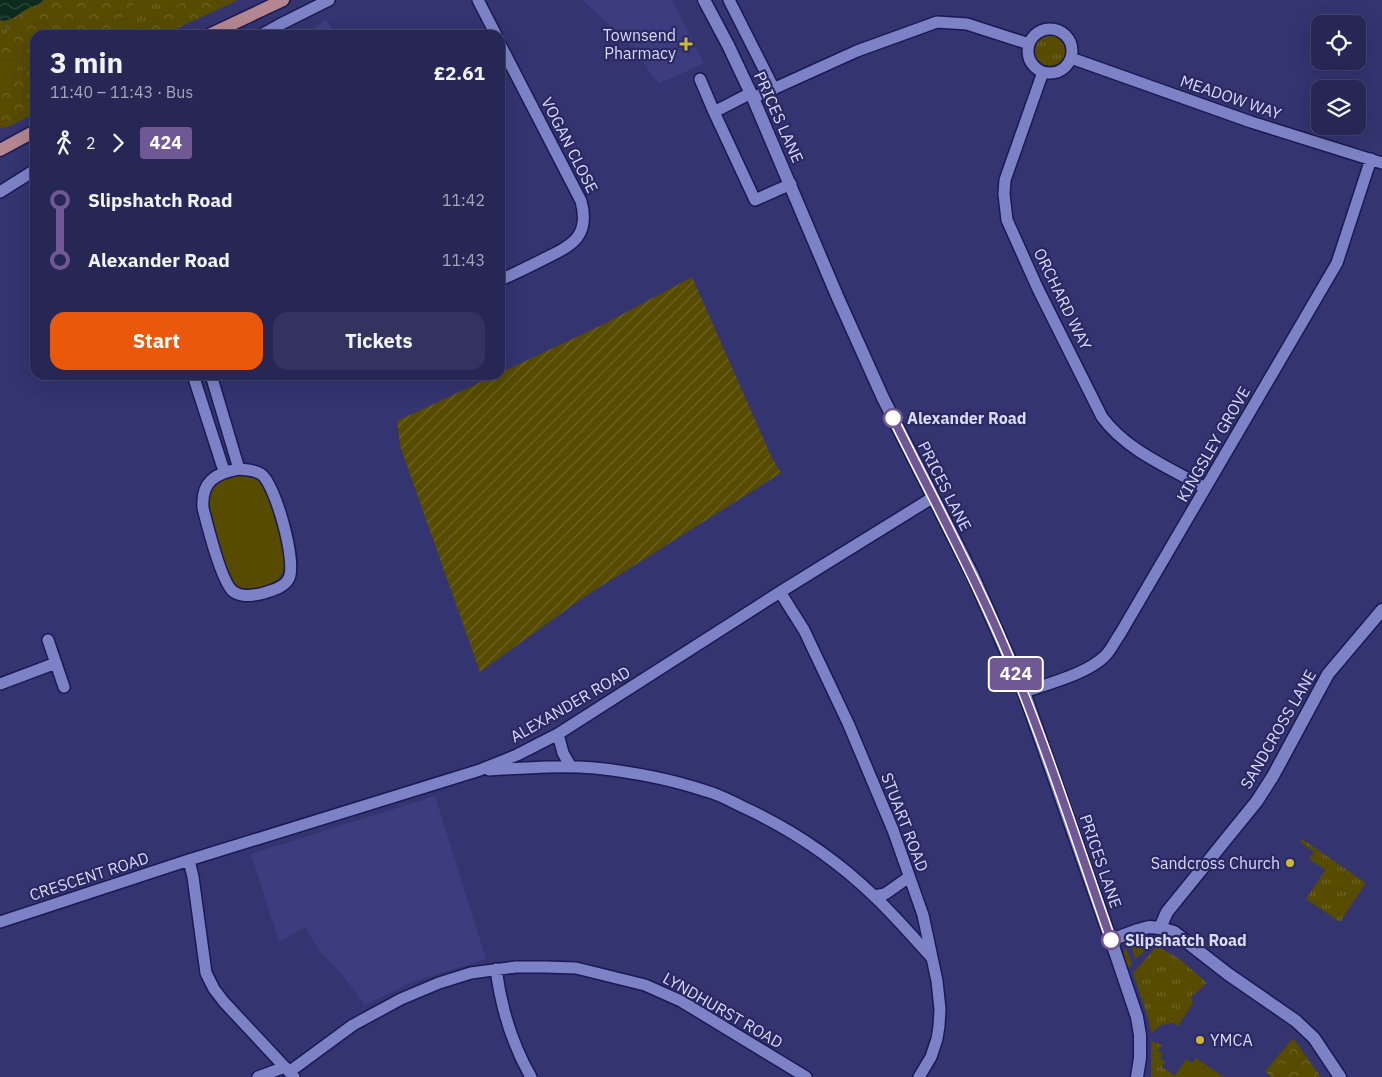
<!DOCTYPE html>
<meta charset="utf-8">
<style>
:root{--surface:#262754;--page:#32335e;--text:#f1f3f6;--muted:#a4a5b8;--line:#42446b;--accent:#ea580c}
body{margin:0;font-family:"IBM Plex Sans",sans-serif;background:var(--page);color:var(--text);height:100vh;display:flex;flex-direction:column;font-size:19px;white-space:nowrap}
*{box-sizing:border-box;margin:0}
p{font-size:16px;color:var(--muted)}
.icon{flex:none;width:28px;height:28px;fill:none;stroke:currentColor;stroke-width:2;stroke-linecap:round;stroke-linejoin:round}
.map{position:relative;flex:1;overflow:hidden}
.panel{position:absolute;left:30px;top:30px;width:475px;height:350px;display:flex;flex-direction:column;background:var(--surface);border-radius:15px;box-shadow:0 5px 20px #0002,0 0 0 1px var(--line)}
.panel>*{flex:none}
.badge{padding:0 10px;border-radius:4px;font-size:18px;line-height:32px}
.tools{position:absolute;left:1311px;top:15px;display:grid;gap:10px}
.tools a{display:grid;place-items:center;width:55px;height:55px;border-radius:10px;background:var(--surface);box-shadow:0 5px 20px #0002,0 0 0 1px var(--line);font-size:25px}
.map>.badge{position:absolute;translate:-50% -50%;box-shadow:0 0 0 2px #fff}
.legs{display:flex;align-items:center;gap:8px;height:55px;padding:0 20px;font-size:16px}
.legs p{margin-inline-start:auto}
.overview{display:flex;align-items:center;justify-content:space-between;height:85px;padding:0 20px}
h1{font-size:28px;font-weight:800;line-height:38px}
.cta{display:flex;gap:10px;margin-top:auto;padding:10px 20px}
.cta a{flex:1;height:58px;border-radius:15px;background:var(--accent);color:#fff;font-size:20px;font-weight:800;line-height:58px;text-align:center}
.cta a+a{background:var(--page);color:var(--text)}
ul{padding:0 20px;list-style:none}
li{display:flex;align-items:center;gap:18px;height:60px;font-size:19px}
li i{display:grid;place-items:center;width:8px;height:100%;margin:0 6px;background:currentColor}
li i::after{content:'';width:12px;height:12px;margin:-6px;border:4px solid;border-radius:50%;background:var(--surface)}
li p{margin-inline-start:auto}
li:first-child i{background:linear-gradient(#0000 50%,currentColor 0)}
li:last-child i{background:linear-gradient(currentColor 50%,#0000 0)}
.map>svg:first-child{display:block}
.built{fill:#3c3d7f}
.grass{fill:url(#grass-tufts)}
.forest{fill:url(#forest-crowns)}
.park{fill:#574b00}
.garden{fill:url(#garden-furrows)}
.water{fill:url(#water-waves)}
.lines{fill:none;stroke-linecap:round;stroke-linejoin:round}
.minor-casing{stroke:#1c1952;stroke-width:14}
.tertiary-casing{stroke:#1c1952;stroke-width:15}
.primary-casing{stroke:#1c1952;stroke-width:15}
.minor{stroke:#7c82c5;stroke-width:11}
.tertiary{stroke:#7c82c5;stroke-width:12}
.primary{stroke:#b38691;stroke-width:12}
.line-1-casing{stroke:#fff;stroke-width:11}
.line-1{stroke:#705894;stroke-width:8}
.poi-dot{fill:#ceb837;stroke:#2a2964;stroke-width:2}
.stop-1-dot{fill:#fff;stroke:#705894;stroke-width:2.5}
.labels{text-anchor:middle;stroke-width:4.5;stroke-linejoin:round;paint-order:stroke}
.poi-label{font-size:16px;fill:#d8dcf9;stroke:#2a2964;text-anchor:end}
.street-label{font-size:16px;fill:#d8dcf9;stroke:#2a2964}
.stop-label{font-size:16px;font-weight:bold;fill:#d8dcf9;stroke:#2a2964;text-anchor:start}
</style>
<div class="map">
<svg width="1382" height="1077" viewBox="0 0 1382 1077">
<defs>
<pattern id="grass-tufts" width="24" height="20" patternUnits="userSpaceOnUse" patternTransform="scale(1.25)"><rect width="24" height="20" fill="#574b00"/><path d="M3 7l-1-3M5 7V3M7 7l1-3M15 17l-1-3M17 17v-4M19 17l1-3" fill="none" stroke="#6e6426"/></pattern>
<pattern id="forest-crowns" width="20" height="18" patternUnits="userSpaceOnUse" patternTransform="scale(1.25)"><rect width="20" height="18" fill="#574b00"/><path d="M2 6a3 3 0 1 1 6 0M12 15a3 3 0 1 1 6 0" fill="none" stroke="#6e6426"/></pattern>
<pattern id="garden-furrows" width="10" height="10" patternUnits="userSpaceOnUse" patternTransform="scale(1.25)"><rect width="10" height="10" fill="#574b00"/><path d="M-1 1l2-2M0 10L10 0M9 11l2-2" fill="none" stroke="#6e6426"/></pattern>
<pattern id="water-waves" width="16" height="10" patternUnits="userSpaceOnUse" patternTransform="scale(1.25)"><rect width="16" height="10" fill="#0c2b1c"/><path d="M0 5q4-4 8 0t8 0" fill="none" stroke="#2f493e"/></pattern>
</defs>
<rect width="100%" height="100%" fill="#333470"/>
<path class="built" d="M582,0H672L704,63L659,84L626,40Z
M326,20L337,35H306V34Z
M435,796L486,959L412,982L365,1005L344,977L318,949L305,927L279,942L251,854Z"/>
<path class="grass" d="M138,0H186L131,35H100L112,29Z
M0,20L5,21L8,35L0,40Z
M1034 51a16 16 0 1 1 32 0a16 16 0 1 1-32 0Z
M35,58V66L8,75H0V61Z
M1302,839L1366,883L1340,922L1306,899L1325,870L1309,859L1314,852L1300,842Z
M1156,940L1138,957L1135,958L1131,945L1141,942Z
M1157,946L1181,960L1207,983L1191,997L1193,1003L1178,1026L1173,1023L1161,1025L1151,1033L1149,1021L1133,973Z
M1126,948L1132,964L1126,971L1121,956Z
M1151,1041L1162,1045L1158,1051L1163,1054L1160,1059L1165,1062L1162,1067L1175,1076L1174,1077H1151Z"/>
<path class="forest" d="M43,0H138L112,29L100,35H35V58L0,61V40L8,35L5,21L18,16L27,8L40,4Z
M186,0H238L163,35H131Z
M35,66V113L8,127L0,128V75H8Z
M1293,1038L1321,1077H1271L1265,1071Z"/>
<path class="park" d="M243,474C249,476 255,477 260,482C271,493 286,544 285,560C285,568 282,576 276,581C272,586 266,587 259,588C228,597 223,561 216,539C213,530 209,519 208,510C206,486 222,476 243,474Z
M1196,1058L1224,1077H1174L1186,1059L1193,1063Z"/>
<path class="garden" d="M692,277L772,458L781,473L584,597L480,672L400,446L397,421L496,375H500V373L604,324Z"/>
<path class="water" d="M0,0H43C39,5 35,5 29,8C19,12 12,23 0,20Z"/>
<g class="lines">
<defs>
<path id="minor" d="M478,0L496,35
M729,0L774,89
M1028 51a22 22 0 1 1 44 0a22 22 0 1 1-44 0Z
M261,35L279,25L329,0
M500,44L581,201C591,238 570,246 542,260C528,267 514,274 500,280
M1071,58L1251,122L1382,163
M1043,72L1005,180L1004,194L1007,220L1038,289L1102,417C1127,451 1170,468 1205,488
M700,79L714,112
M751,93L714,112L755,200L791,184
M753,98L857,51L937,22L967,24L1029,44
M0,192L35,170
M193,375L224,471
M211,375L239,469
M239,469C246,470 255,470 261,474C275,483 297,562 289,578C285,587 273,590 264,593C254,595 243,598 234,592C222,585 207,524 203,508C201,482 215,473 239,469Z
M780,592L804,630L848,723L893,830L923,915L937,981L940,1009L939,1026L937,1039L931,1057L919,1077
M48,640L64,687
M0,684L56,663
M1024,692C1047,684 1087,674 1105,656C1111,650 1115,641 1120,634L1337,263L1371,159
M558,734L563,753L571,767
M489,770C524,768 559,765 595,768C632,772 670,779 706,791C718,794 729,800 741,806C789,828 836,859 875,897C895,916 913,937 932,958
M189,860L193,877L206,973L214,989L224,1002L294,1077
M874,896L885,894L909,877
M0,922L189,860L480,770L517,755L558,734L780,592L932,498
M496,969C501,1007 512,1044 531,1077
M289,1072L353,1025L401,999L439,983L471,973L516,967H545L576,968L645,985L681,1001L806,1077
M258,1077L285,1067"/>
<path id="tertiary" d="M704,0L728,45L753,98L838,298L883,398L973,576L1024,692L1111,940L1137,1017L1140,1035V1058L1137,1077
M1160,928L1167,912L1257,801L1273,776L1328,674L1382,610
M1111,940L1138,930L1149,927L1160,928L1174,932L1228,974L1296,1021L1314,1038L1340,1077"/>
<path id="primary" d="M209,35L283,0
M0,150L35,131"/>
</defs>
<use href="#minor" class="minor-casing"/>
<use href="#tertiary" class="tertiary-casing"/>
<use href="#primary" class="primary-casing"/>
<use href="#minor" class="minor"/>
<use href="#tertiary" class="tertiary"/>
<use href="#primary" class="primary"/>
</g>
<g class="lines">
<defs>
<path id="line-1" d="M893,418C928,489 966,559 998,632C1042,732 1075,837 1111,940"/>
</defs>
<use href="#line-1" class="line-1-casing"/>
<use href="#line-1" class="line-1"/>
</g>
<g class="poi-dot">
<path d="M683.5 36.5h5v5h5v5h-5v5h-5v-5h-5v-5h5z"/>
<circle cx="1290" cy="863" r="5"/>
<circle cx="1200" cy="1040" r="5"/>
</g>
<g class="stop-1-dot">
<circle cx="893" cy="418" r="9"/>
<circle cx="1111" cy="940" r="9"/>
</g>
<g class="labels">
<g class="poi-label">
<text x="676" y="41">Townsend<tspan x="676" dy="18">Pharmacy</tspan></text>
<text x="1280" y="869">Sandcross Church</text>
<text x="1210" y="1046" text-anchor="start">YMCA</text>
</g>
<g class="street-label">
<text transform="translate(1231 97) rotate(19)" y="6">MEADOW WAY</text>
<text transform="translate(779 117) rotate(66)" y="6">PRICES LANE</text>
<text transform="translate(570 145) rotate(63)" y="6">VOGAN CLOSE</text>
<text transform="translate(1063 299) rotate(64)" y="6">ORCHARD WAY</text>
<text transform="translate(1213 444) rotate(-60)" y="6">KINGSLEY GROVE</text>
<text transform="translate(945 486) rotate(63)" y="6">PRICES LANE</text>
<text transform="translate(570 704) rotate(-30)" y="6">ALEXANDER ROAD</text>
<text transform="translate(1278 729) rotate(-60)" y="6">SANDCROSS LANE</text>
<text transform="translate(905 822) rotate(69)" y="6">STUART ROAD</text>
<text transform="translate(1101 861) rotate(71)" y="6">PRICES LANE</text>
<text transform="translate(89 876) rotate(-18)" y="6">CRESCENT ROAD</text>
<text transform="translate(723 1010) rotate(30)" y="6">LYNDHURST ROAD</text>
</g>
<g class="stop-label">
<text x="907" y="424">Alexander Road</text>
<text x="1125" y="946">Slipshatch Road</text>
</g>
</g>
</svg>
<div class="tools">
<a><svg class="icon" aria-label="locate" viewBox="0 0 24 24"><circle cx="12" cy="12" r="6"/><path d="M12 2v4M12 18v4M2 12h4M18 12h4"/></svg></a>
<a><svg class="icon" aria-label="layers" viewBox="0 0 24 24"><path d="M12 4l9 5-9 5-9-5zM3 14l9 5 9-5"/></svg></a>
</div>
<b class="badge" style="left:1016px;top:674px;background:#705894;color:#fff">424</b>
<section class="panel">
<div class="overview"><div><h1>3 min</h1><p>11:40 – 11:43 · Bus</p></div><b>£2.61</b></div>
<div class="legs"><svg class="icon" aria-label="walk" viewBox="0 0 24 24"><circle cx="13" cy="4" r="2"/><path d="M13 8l-2 6 4 7M11 14l-3 7M7 12l3-4h3l4 4"/></svg>2<svg class="icon" aria-label="forward" viewBox="0 0 24 24"><path d="M9 5l7 7-7 7"/></svg><b class="badge" style="background:#705894;color:#fff">424</b></div>
<ul>
<li><i style="color:#705894"></i><b>Slipshatch Road</b><p>11:42</p></li>
<li><i style="color:#705894"></i><b>Alexander Road</b><p>11:43</p></li>
</ul>
<div class="cta"><a>Start</a><a>Tickets</a></div>
</section>
</div>
